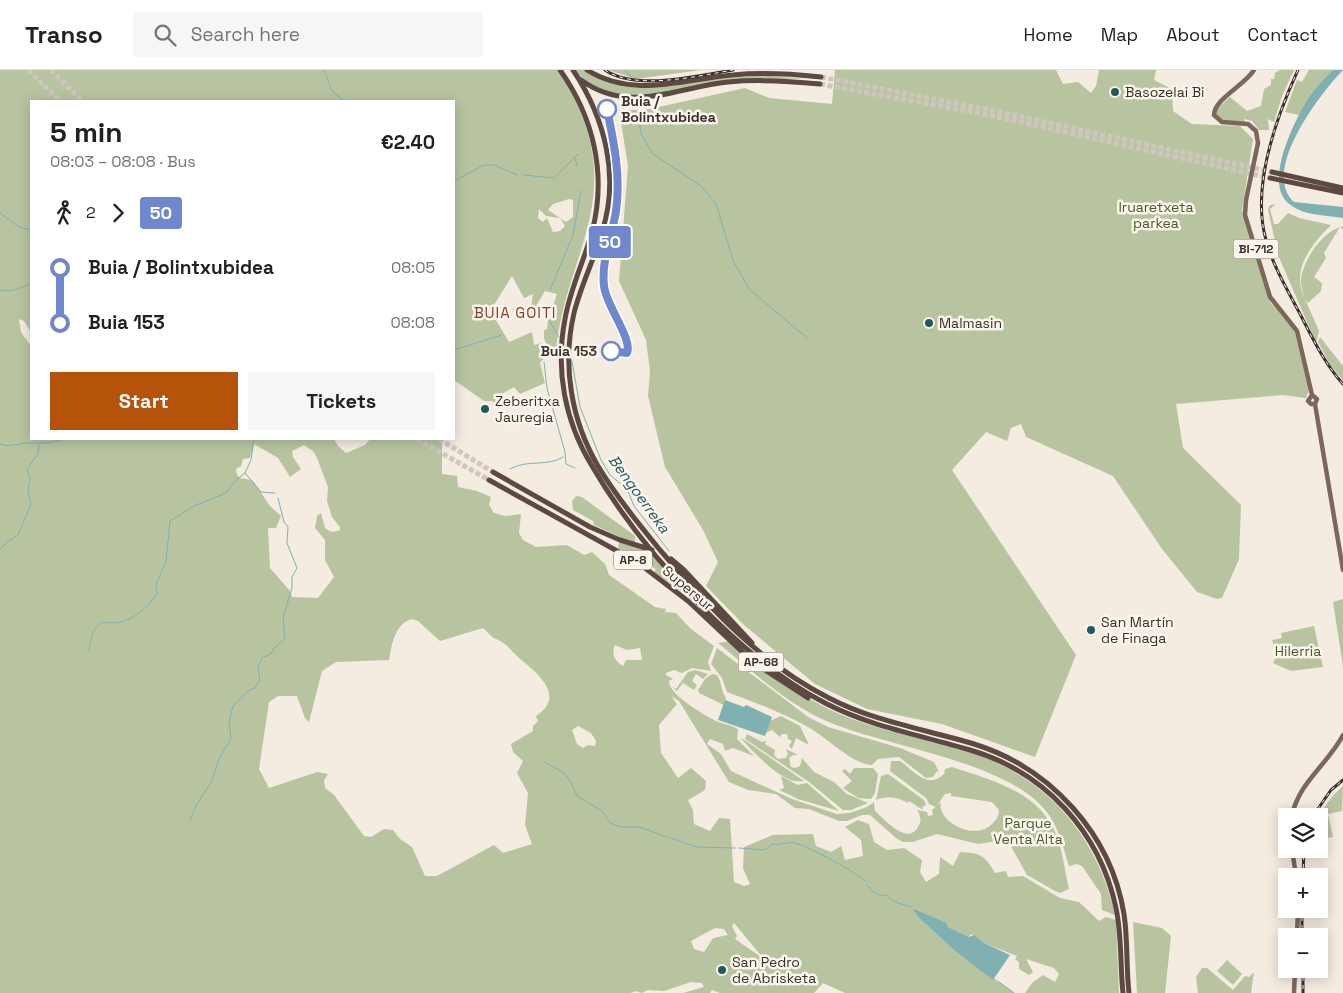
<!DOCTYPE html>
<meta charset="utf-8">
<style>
:root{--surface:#fff;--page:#f6f6f6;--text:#202124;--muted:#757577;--line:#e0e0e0;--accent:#b45309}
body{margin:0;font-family:"Space Grotesk",sans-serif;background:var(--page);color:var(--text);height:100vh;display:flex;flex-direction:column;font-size:19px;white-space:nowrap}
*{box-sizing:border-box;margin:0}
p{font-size:16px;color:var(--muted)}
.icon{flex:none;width:28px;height:28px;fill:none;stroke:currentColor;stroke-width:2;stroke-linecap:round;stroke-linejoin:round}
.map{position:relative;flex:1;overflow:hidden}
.sheet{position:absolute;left:30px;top:30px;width:425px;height:340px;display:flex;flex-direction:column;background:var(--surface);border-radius:0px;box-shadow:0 2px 12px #0003}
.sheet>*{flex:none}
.badge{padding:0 10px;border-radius:4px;font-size:18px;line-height:32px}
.buttons{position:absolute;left:1278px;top:738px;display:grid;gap:10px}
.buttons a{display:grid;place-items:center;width:50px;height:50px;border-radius:0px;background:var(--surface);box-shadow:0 2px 12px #0003;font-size:25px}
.map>.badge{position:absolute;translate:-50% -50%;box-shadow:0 0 0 2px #fff}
.legs{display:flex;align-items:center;gap:8px;height:55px;padding:0 20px;font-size:16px}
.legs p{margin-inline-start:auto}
.overview{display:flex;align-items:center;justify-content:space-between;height:85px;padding:0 20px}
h1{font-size:28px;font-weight:600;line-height:38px}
.primary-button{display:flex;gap:10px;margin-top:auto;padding:10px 20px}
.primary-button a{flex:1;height:58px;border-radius:0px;background:var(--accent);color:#fff;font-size:20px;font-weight:600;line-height:58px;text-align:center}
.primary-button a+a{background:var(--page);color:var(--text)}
ul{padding:0 20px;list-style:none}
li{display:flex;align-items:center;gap:18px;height:55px;font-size:19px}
li i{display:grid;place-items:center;width:8px;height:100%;margin:0 6px;background:currentColor}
li i::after{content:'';width:12px;height:12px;margin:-6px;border:4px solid;border-radius:50%;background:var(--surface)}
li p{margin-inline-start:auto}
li:first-child i{background:linear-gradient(#0000 50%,currentColor 0)}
li:last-child i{background:linear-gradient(currentColor 50%,#0000 0)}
header{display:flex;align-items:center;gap:30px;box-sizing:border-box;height:70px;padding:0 25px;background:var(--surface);border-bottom:1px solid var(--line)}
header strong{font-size:24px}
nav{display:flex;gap:28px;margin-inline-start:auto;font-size:18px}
.search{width:350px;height:45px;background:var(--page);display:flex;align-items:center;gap:12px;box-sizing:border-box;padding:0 18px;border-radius:0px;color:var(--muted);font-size:19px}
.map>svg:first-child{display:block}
.green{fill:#b8c4a0;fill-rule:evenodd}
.water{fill:#7fb0b2}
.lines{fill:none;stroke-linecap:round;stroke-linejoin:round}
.stream{stroke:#7fb0b2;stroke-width:1}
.highway-tunnel{stroke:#cfc6bd;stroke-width:5;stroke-dasharray:5 2.5;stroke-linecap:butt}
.primary{stroke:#7d675c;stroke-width:4.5}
.highway{stroke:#5c4a42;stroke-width:5}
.rail-casing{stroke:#3b302b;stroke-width:3}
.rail{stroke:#fbf5ee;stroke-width:1;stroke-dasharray:4;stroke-linecap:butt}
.line-1-casing{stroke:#fff;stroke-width:11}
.line-1{stroke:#6e87cd;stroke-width:8}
.poi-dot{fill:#1f5a5e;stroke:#fbf5ee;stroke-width:2}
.stop-1-dot{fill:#fff;stroke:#6e87cd;stroke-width:2.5}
.labels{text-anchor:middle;stroke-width:5;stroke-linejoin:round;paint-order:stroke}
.shield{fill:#fbf5ee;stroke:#756b66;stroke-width:1}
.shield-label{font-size:12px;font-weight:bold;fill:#3b302b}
.poi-label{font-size:14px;fill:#3b302b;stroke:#fbf5ee;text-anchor:start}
.stop-label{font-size:14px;font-weight:bold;fill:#3b302b;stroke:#fbf5ee;text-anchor:start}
.park-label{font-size:14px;fill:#4a5a2e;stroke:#fbf5ee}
.street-label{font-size:14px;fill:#3b302b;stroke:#fbf5ee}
.neighbourhood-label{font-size:15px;letter-spacing:1px;fill:#8c3b22;stroke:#fbf5ee}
.water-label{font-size:15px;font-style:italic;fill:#1f5a5e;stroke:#fbf5ee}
</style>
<header>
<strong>Transo</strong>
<div class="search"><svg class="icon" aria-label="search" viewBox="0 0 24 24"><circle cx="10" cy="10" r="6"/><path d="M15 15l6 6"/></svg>Search here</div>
<nav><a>Home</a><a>Map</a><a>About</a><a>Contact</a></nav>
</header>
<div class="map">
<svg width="1343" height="923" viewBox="0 0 1343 923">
<rect width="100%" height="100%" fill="#f4ebe1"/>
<path class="green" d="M0,0H557C570,16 578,35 585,54C615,142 563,197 556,281L549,282L540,293L545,313L520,324L514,317L502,324L506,333L499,336L492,331H484L454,310V31H31V262L24,251L19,249L21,262L31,276V369H334L338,376L346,383L365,375L370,369H442V404L457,406L458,417L477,421L491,427L489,435L494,443L505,446L521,444L519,463L523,470L536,477L567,475L584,485L592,482L605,494L609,505L655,537L666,539L665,542L676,543L691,559L714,576L708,592L711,601L692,598L682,603L674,600L666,603V605L673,609L669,611C668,624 704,645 716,651C723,654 731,655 738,659L737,669L754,686L733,678L725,681L723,674L710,669L707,674L721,684L731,701L792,729L837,744L850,743L867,737L874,732L875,741C884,749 909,778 919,755C922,749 920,745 917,740L927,742L928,746L933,745L932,740L941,732C936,751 975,772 992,754C997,749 999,746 999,740L992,732L951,726V723L945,724L936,737L929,734L926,728L890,701L891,691H900C914,701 928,720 944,704L945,699L952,697C993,711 1040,721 1057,767C1063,783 1065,802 1069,819L1060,823L1055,821L1027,805L1009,773L1004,770L978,774L937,764L913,772H903L896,768L870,745H862L847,751H839L809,739L795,738L776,724L748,720L729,712L679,631L671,626L677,634L659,655L661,683L678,708L691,698L706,711L705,720L688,730L693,740L694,754L710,761L719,748L730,749L734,812L744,816L750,814L743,798L744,777L773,765L813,764L816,776L831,782L841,776L845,790L863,786L861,770L845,757L858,750L869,754L874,772L887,780L904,778L922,790L920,802L926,812L939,804L940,787L953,796L960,782C980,783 985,785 995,803L1006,801L1008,807L1023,806L1060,828L1079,832L1099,851L1106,847L1116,850L1119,923H1025L1032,913L1043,905L1055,912L1059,904L1054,898L1026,889L1033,902L1029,905L1019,899V892L1015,889L1017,886L984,873L971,864L969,867L948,857L947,853L912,838L918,847L954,880L1015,923H845L823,913L814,923H720L712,920L710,923H683L704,917L702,913L691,912L664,921L648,920L642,923L635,921L631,923H0ZM569,129L573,130V147L566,152L548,140L553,134ZM539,139L546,146L560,148L565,156L560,161L553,162L547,148L543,152L538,148ZM512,206L524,228L533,224L530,246L545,221L557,224L552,239L556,241L554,247L548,250L547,259L544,260V268L549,281L545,284L541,273L534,275L532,262L509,272L496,250H488L483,246L492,238ZM254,374L278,388L290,407L301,399L293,387L292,381L304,375L313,381L317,388L328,417L327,431L332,447L340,457V460C333,462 331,463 325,458L321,443L317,446L315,458L325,470V490L334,507L318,528L292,527L290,521L270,498L268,458H276L281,446L270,436L253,411C245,407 237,412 236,399L241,396L243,389L250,388ZM412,549L418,551L440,571L483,558C487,561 490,566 494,568C509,575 507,577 518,587C537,603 567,626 536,646L538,651L533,656V661L511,674L513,682L523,691L517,703L528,723L525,755L532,774L503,783L494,775L437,806H425L412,777L400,769L393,760L384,759L371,767L364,766L334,725L325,718L324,710L328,704L317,702L269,718L259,699L269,632L278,626H297L305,648L309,652L322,601L336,592L389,590C392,575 394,554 412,549ZM615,575L627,580L640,578L642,590H626L623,596C615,591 611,585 615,575ZM578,656L591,663L596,671L595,676L588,675L583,678L577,674L572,660ZM734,853L764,889L735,869L737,866L732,856ZM715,858L724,859L728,865L713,868L704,882L694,879L691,871Z
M574,0H585L610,12L637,18L759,5L805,9H745L644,27L612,24L585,11Z
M608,0H701L636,9Z
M835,0H1056L1063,14L1078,12L1091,23L1096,16L1099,0H1156L1154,10L1172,19L1173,41L1192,54L1240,56L1253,69L1242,140L1270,232L1283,244L1294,259L1309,320L1306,328L1283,325L1176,334L1183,378L1241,435L1239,489L1222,528L1217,529L1197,522L1162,479L1113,406L1026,367L1021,354L1011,358L1007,371L986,362L952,400L1076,585L1035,687L942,654L867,639L815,614L744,555L706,516L718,492L703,460L665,397L648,326L650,301L646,270L619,211L628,96L619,40H645L745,18L769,28L832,34Z
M1280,0H1294L1282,26L1274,52L1268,49L1269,60H1259L1252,51L1244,49L1245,53L1218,50L1215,40L1230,27L1247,41L1261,36L1264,19L1271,15V9H1274L1275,3Z
M1309,0H1333L1317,17L1299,45L1285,42L1297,10L1302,12Z
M1276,134L1270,139L1274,154H1278L1288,143L1299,148L1331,155C1312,174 1291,199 1304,227C1303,221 1300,214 1301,208C1305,187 1323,161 1343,156V159L1340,157L1324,183L1326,188L1314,207L1322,213L1321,221L1308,233L1305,229L1319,261L1316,273L1278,185L1268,139L1270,135Z
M1320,267L1343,296V310L1330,295L1318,272Z
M576,426L582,427L631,463L635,466V473L647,479L687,526L654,502L656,499L618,478L620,467L594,455L593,451L573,440L572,431Z
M1343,529V596L1333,532Z
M1314,556L1323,597L1291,601L1273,593L1277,584L1272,570L1282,568L1281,563Z
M732,571C768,603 807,632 852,649C895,665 940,671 983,687C1053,714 1099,772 1115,845L1102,840L1101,824L1082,796L1077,794L1069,796C1063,777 1059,757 1046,741C1006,691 887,677 829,652C788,635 752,601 718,573Z
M717,578L808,647L828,657L900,678L934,692L939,702L937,701L933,707L926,708L899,687L878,689L872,695C851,694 826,666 806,656C781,642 754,632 727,622L722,608L711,594Z
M696,600L708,604L703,609L696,604L692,611L697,615L694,620L683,613L677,621L671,616L676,619L688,602Z
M712,604L717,605C722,613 721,621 726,628L724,635L699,623L698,620L705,609Z
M781,646L800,656L809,675L796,668L792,679L789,676L792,671L788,669L787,664H782L780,667L772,660L766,663L770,651Z
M747,664L762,672L766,671L765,674L775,680L774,685L778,689L786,688L788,684L786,679L798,685H793L789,688L791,697L795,698L800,696L802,688L814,702L834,712L847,724L868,733L851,740H843L809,712L745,669Z
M740,668L746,671L804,711C782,716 754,681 740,668Z
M854,698H873L878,704L875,723L871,729L858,728L843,718L852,711L842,701L845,699L850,704Z
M888,704L924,730L926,735L922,737L923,740L909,731L908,733C898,727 887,725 876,730L881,706Z
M781,706L798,715L807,713L839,741L798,729L779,720L784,718Z
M1343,716L1342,741L1328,744L1333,767L1319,770C1319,742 1322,736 1343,716Z
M1133,852L1162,858L1171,866L1165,923H1137Z
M1227,890L1242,904L1233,915L1217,901Z
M1202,898H1207L1233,920L1245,906L1249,907L1254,902L1251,923H1198L1196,907Z"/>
<path class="water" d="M1333,0H1343C1320,24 1260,101 1294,132L1343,137V148C1325,145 1303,146 1288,133C1264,112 1294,51 1308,29C1315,18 1324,9 1333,0Z
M725,630L744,637L746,635L772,647L765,666L718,650Z
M912,838L947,853L948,857L969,867L974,865L984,873L1010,885L993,910L954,880L918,847Z"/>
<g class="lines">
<path class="stream" d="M324,0L332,21L344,31
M625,0L633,10
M639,50L641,64L653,84L702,117L716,134L733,190L749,219L807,268
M575,87L577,96
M524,105L554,108L578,84
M454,111L484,95H494L517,105
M0,143L19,157L31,160
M550,220L573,165L581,121
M0,221L14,220L31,214
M549,250L559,267
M454,280L502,265
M572,291L580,337L601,390L610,405L627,419L634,436L669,481
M544,292L547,318L565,382L566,394L575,398
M0,374C10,378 18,373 28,373C42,373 49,374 63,369
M510,399C527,389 549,397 563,387
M245,403L261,422L275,423
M0,480L7,472L18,465L31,434L28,421L30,408L27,399L38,384L39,375
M89,580C92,567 90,561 102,552C126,557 143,543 157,524L156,515L166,491L170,451L194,436L226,423L234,412L245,403L251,390L254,369
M544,692C566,704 567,702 577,726L602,741L610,753L621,757H640L669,768
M190,750L197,734L211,712L219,689L231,669L229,652L233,636L248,621L255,618L260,611L258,597L262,588L271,584L274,578L285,568L283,548L292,518V507L297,498L287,473L288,457L284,452L278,428
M671,768L696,777L735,778
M739,778L765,780L772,774C780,776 788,771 795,773C810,777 854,801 865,811
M867,815C872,821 877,827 886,825L895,832L911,837
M999,912L1014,923"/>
<path class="highway-tunnel" d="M28,0L60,31
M51,0L82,31
M821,7L991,40L1272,102
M820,14L989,45L1270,108
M417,369L489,410
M439,369L493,402"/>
<path class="primary" d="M1254,0C1245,15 1214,29 1214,45L1222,52L1248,54L1256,61L1258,73L1246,130L1245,145L1270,227L1297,261L1312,325
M1312,325L1317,329L1315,334L1343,500
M1312,325L1308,331L1311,334H1315
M1292,746C1298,713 1328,694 1343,665
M1292,779L1296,806
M1297,866L1298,839
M1294,923L1295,899"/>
<path class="highway" d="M560,0C594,48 607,105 592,162C584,191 570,219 565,249C555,300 565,352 592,396C641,480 739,589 825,633C871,657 921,665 970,680C1045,702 1100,762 1116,838C1122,866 1120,895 1123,923
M573,0C605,48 620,106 602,162C594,190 581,215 574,243C562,295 571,350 598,396C616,426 638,453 660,480C709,537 761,594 829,628C875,652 925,659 974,674C1051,698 1111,764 1124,844C1128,870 1126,897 1129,923
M587,0C633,29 683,9 733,5C762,2 792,4 821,7
M581,10C629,45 677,17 728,12C759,9 790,11 820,14
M1272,102L1343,118
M1270,108L1343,123
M493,402L590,457L620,470L652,480
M489,410L637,492L688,531L753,592L808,628
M671,489L684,500L752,573"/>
<defs>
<path id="rail" d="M605,0C635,21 698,6 733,0
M1298,0C1276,48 1251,117 1266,170C1273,196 1287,219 1299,242C1312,267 1324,293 1343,314
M1313,746L1331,720L1343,710
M1303,806L1304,779
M1302,839V866
M1303,899V923"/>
</defs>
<use href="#rail" class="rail-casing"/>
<use href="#rail" class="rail"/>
</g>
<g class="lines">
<defs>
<path id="line-1" d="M607,39C614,73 621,106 616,141C612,166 601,191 604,216C606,236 633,269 627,283L611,281"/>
</defs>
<use href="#line-1" class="line-1-casing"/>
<use href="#line-1" class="line-1"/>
</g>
<g class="poi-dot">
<circle cx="1115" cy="22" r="5"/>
<circle cx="929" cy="253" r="5"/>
<circle cx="485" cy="339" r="5"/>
<circle cx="1091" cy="560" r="5"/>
<circle cx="722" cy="900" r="5"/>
</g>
<g class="stop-1-dot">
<circle cx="607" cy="39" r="9"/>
<circle cx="611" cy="281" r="9"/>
</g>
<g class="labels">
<g class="shield">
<rect x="1233.5" y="169.5" width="45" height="19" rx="4"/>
<rect x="614" y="480.5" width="38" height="19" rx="4"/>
<rect x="738.5" y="582.5" width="45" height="19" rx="4"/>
</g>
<g class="shield-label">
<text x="1256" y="183">BI-712</text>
<text x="633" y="494">AP-8</text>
<text x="761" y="596">AP-68</text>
</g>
<g class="poi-label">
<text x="1125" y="27">Basozelai Bi</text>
<text x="939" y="258">Malmasin</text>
<text x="495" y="336">Zeberitxa<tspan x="495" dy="16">Jauregia</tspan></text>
<text x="1101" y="557">San Martín<tspan x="1101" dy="16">de Finaga</tspan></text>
<text x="732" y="897">San Pedro<tspan x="732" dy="16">de Abrisketa</tspan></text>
</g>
<g class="stop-label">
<text x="621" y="36">Buia /<tspan x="621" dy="16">Bolintxubidea</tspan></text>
<text x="597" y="286" text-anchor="end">Buia 153</text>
</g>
<g class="park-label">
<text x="1156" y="142">Iruaretxeta<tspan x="1156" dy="16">parkea</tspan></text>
<text x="1298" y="586">Hilerria</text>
<text x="1028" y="758">Parque<tspan x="1028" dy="16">Venta Alta</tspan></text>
</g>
<g class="street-label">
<text transform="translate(688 518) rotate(40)" y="5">Supersur</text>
</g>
<g class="neighbourhood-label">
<text x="515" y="248">BUIA GOITI</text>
</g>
<g class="water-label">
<text transform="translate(639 424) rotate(54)" y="5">Bengoerreka</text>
</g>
</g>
</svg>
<div class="buttons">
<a><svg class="icon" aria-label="layers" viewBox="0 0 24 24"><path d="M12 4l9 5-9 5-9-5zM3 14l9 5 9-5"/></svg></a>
<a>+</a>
<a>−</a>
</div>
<b class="badge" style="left:610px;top:172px;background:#6e87cd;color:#fff">50</b>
<section class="sheet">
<div class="overview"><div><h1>5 min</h1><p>08:03 – 08:08 · Bus</p></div><b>€2.40</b></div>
<div class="legs"><svg class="icon" aria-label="walk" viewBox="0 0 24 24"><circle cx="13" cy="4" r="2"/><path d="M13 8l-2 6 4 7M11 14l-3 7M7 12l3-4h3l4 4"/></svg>2<svg class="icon" aria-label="forward" viewBox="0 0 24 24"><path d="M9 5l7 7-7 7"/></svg><b class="badge" style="background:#6e87cd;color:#fff">50</b></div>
<ul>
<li><i style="color:#6e87cd"></i><b>Buia / Bolintxubidea</b><p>08:05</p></li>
<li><i style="color:#6e87cd"></i><b>Buia 153</b><p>08:08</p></li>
</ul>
<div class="primary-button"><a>Start</a><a>Tickets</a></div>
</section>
</div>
